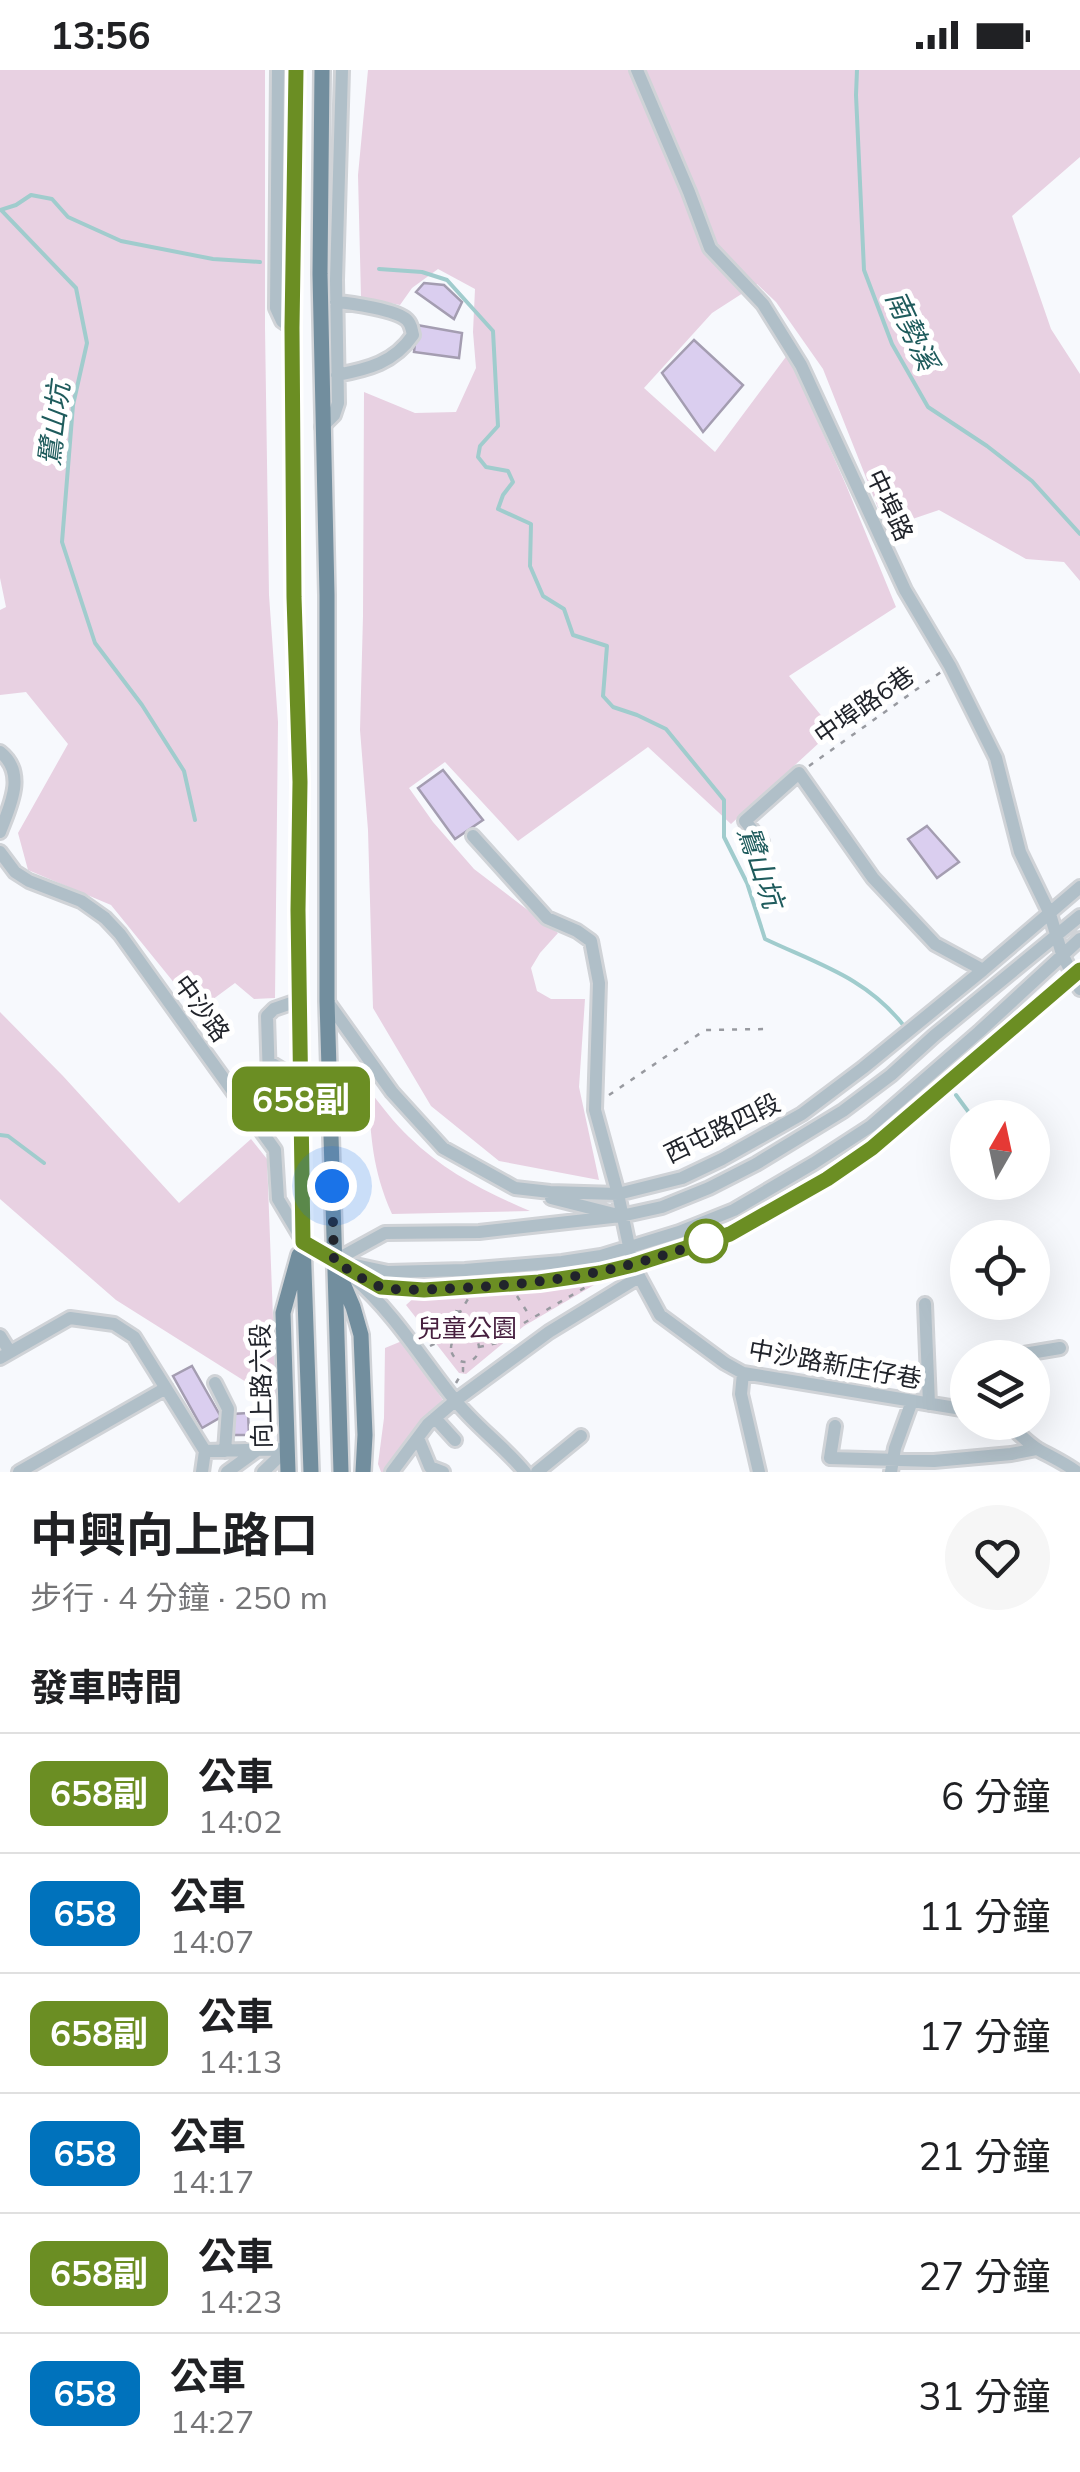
<!DOCTYPE html>
<html lang="zh-TW">
<meta charset="utf-8">
<style>
:root{--surface:#fff;--page:#f6f6f6;--text:#202124;--muted:#757577;--line:#e0e0e0}
body{margin:0;font-family:Mulish,"Noto Sans TC",sans-serif;background:var(--page);color:var(--text);height:100vh;display:flex;flex-direction:column;font-size:38px;white-space:nowrap}
*{box-sizing:border-box;margin:0}
p{font-size:32px;color:var(--muted)}
.icon{flex:none;width:55px;height:55px;fill:none;stroke:currentColor;stroke-width:2;stroke-linecap:round;stroke-linejoin:round}
.map{position:relative;height:1402px;overflow:hidden}
.details{display:flex;flex-direction:column;background:var(--surface);flex:1}
.details>*{flex:none}
.badge{padding:0 20px;border-radius:15px;font-size:35px;line-height:65px}
.needle{width:65px;rotate:9deg}
.tools{position:absolute;left:950px;top:1030px;display:grid;gap:20px}
.tools a{display:grid;place-items:center;width:100px;height:100px;border-radius:50%;background:var(--surface);box-shadow:0 10px 40px #0002;font-size:50px}
.you{position:absolute;width:50px;height:50px;margin:-25px;border:8px solid #fff;border-radius:50%;background:#1a73e8;box-shadow:0 0 0 15px #1a73e833}
.map>.badge{position:absolute;translate:-50% -50%;box-shadow:0 0 0 5px #fff}
h2{padding:0 30px;font-size:38px;line-height:90px}
.round{display:grid;place-items:center;flex:none;width:105px;height:105px;border-radius:52px;background:var(--page)}
.head{display:flex;align-items:center;justify-content:space-between;height:170px;padding:0 30px}
h1{font-size:48px;font-weight:700;line-height:75px}
ul{padding:0;list-style:none}
li{display:flex;align-items:center;gap:30px;height:120px;padding:0 30px;border-top:2px solid var(--line)}
li div{flex:1}
li b{display:block;font-size:38px}
li em{font-style:normal}
li .badge{min-width:110px;font-weight:700;text-align:center}
.status{display:flex;justify-content:space-between;align-items:center;height:70px;padding:0 50px;background:var(--surface);direction:ltr}
.status svg{height:28px;fill:currentColor}
.map>svg:first-child{display:block}
.green{fill:#e8d1e2}
.lines{fill:none;stroke-linecap:round;stroke-linejoin:round}
.stream{stroke:#a0cccd;stroke-width:4}
.building{fill:#daceef;stroke:#a49db1;stroke-width:2.5}
.minor-casing{stroke:#d0d3d7;stroke-width:18}
.major-casing{stroke:#d0d3d7;stroke-width:20}
.path{stroke:#989aa0;stroke-width:2.5;stroke-dasharray:5 8;stroke-linecap:butt}
.minor{stroke:#b0bfc8;stroke-width:12}
.major{stroke:#728e9e;stroke-width:15}
.line-casing{stroke:#fff;stroke-width:22}
.line{stroke:#6b8e23;stroke-width:15}
.walk{stroke:#21242b;stroke-width:10;stroke-dasharray:0 18}
.stop-dot{fill:#fff;stroke:#6b8e23;stroke-width:5}
.labels{text-anchor:middle;stroke-width:10;stroke-linejoin:round;paint-order:stroke}
.street-label{font-size:25px;fill:#21242b;stroke:#fff}
.park-label{font-size:25px;fill:#471f3f;stroke:#fff}
.water-label{font-size:28px;font-style:italic;fill:#1e5b5c;stroke:#fff}
</style>
<div class="status"><b>13:56</b><svg viewBox="0 0 49 12"><path d="M0 12V9h3v3zM5 12V6h3v6zM10 12V3h3v9zM15 12V0h3v12zM26 1h20v11H26zM47 4h2v5h-2z"/></svg></div>
<div class="map">
<svg width="1080" height="1402" viewBox="0 0 1080 1402">
<rect width="100%" height="100%" fill="#f7f9fd"/>
<path class="green" d="M0,0H265V258L269,525L278,652L275,928L254,929L235,913L197,941L111,835L28,800L18,763L68,674L26,622L0,625V540L6,537L0,508Z
M368,0H1080V87L1012,146L1051,259L1080,304V511L1064,492L1026,489L939,440L886,458L823,299L776,232L757,214L712,243L644,318L715,382L788,284L846,415L896,537L789,606L833,660L731,754L648,677L518,771L445,692L409,718L433,752L474,799L558,863L540,883L531,898L537,921L551,929H585L579,1017L599,1110L499,1091L431,1036L373,938L368,760L360,660L363,546L364,322L415,343L456,342L476,298L473,262L475,219L438,199L412,218L400,235L361,227L358,105Z
M0,942L63,1006L179,1133L251,1069L267,1089L276,1328L265,1324L116,1230L0,1129Z
M368,1019C381,1035 394,1053 409,1067C444,1101 485,1122 530,1141L392,1144C372,1099 371,1067 368,1019Z
M611,1205L524,1256L466,1304L459,1303L406,1235L416,1226C476,1223 554,1225 611,1205Z
M402,1271L443,1330L388,1402H381L378,1394L384,1348L385,1278Z"/>
<g class="lines">
<path class="stream" d="M857,0L856,25L864,200L892,274L928,337L987,376L1032,411L1080,464
M0,140L16,135L31,125L52,129L68,147L121,171L213,189L260,192
M1,140L76,218L87,273L73,335L62,472L95,573L142,635L184,701L195,750
M379,199L422,202L447,210L493,261L498,356L480,376L478,387L486,397L508,401L513,412L503,425L498,439L531,454L530,496L543,526L564,539L573,565L607,576L603,626L613,637L637,645L666,659L724,730V767L747,813L765,869C818,894 867,908 904,956
M956,1025L973,1048
M0,1065L8,1066L44,1093"/>
</g>
<path class="building" d="M424,213L444,215L462,232L454,249L416,222Z
M417,255L462,263L459,288L414,282Z
M694,270L743,315L703,362L662,303Z
M443,700L483,750L455,769L418,718Z
M927,756L959,792L937,808L908,769Z
M192,1296L221,1347L202,1358L173,1306Z
M248,1343L249,1365H233L232,1344Z"/>
<g class="lines">
<defs>
<path id="minor" d="M278,0L276,238L282,251L292,258
M637,0L689,122L710,178L763,234L801,295L905,520L950,596L996,688L1020,782L1050,844L1062,884L1080,919
M336,232C351,233 397,240 407,250C412,255 411,258 413,265C394,293 368,299 337,305
M322,357L334,345L338,333L336,210L342,0
M0,682C27,703 10,736 0,762
M473,766L547,848L577,861L591,871L599,913L595,1040L618,1124L633,1195L660,1245L725,1293L743,1303L968,1340
M762,772L745,751L799,703L873,808L935,874L983,900
M0,782L15,802L29,811L81,831L105,848L120,864L275,1080L278,1129L303,1171L381,1217L424,1220L539,1212L600,1203L633,1195L730,1164L827,1109L872,1078L1080,900
M327,931L392,1022L443,1078L515,1118L550,1122L618,1124L682,1108L722,1089L802,1044L863,998L983,900L1080,817
M269,992L292,1006L301,1018
M264,1062L269,1010L267,946L274,939L300,930
M551,1128L614,1144
M334,1191L385,1163L479,1162L621,1146L662,1137L709,1118L756,1094L843,1041L891,1005L934,966L1080,846
M346,1193L388,1202L465,1200L562,1192L601,1186L679,1162L734,1140L814,1093L871,1056L979,962L1080,869
M355,1209C394,1243 422,1289 454,1329C475,1356 504,1376 525,1402
M925,1234L929,1334
M0,1266L10,1282
M0,1288L70,1248L114,1254L134,1267L205,1381L287,1379
M1024,1288V1284L1060,1278
M743,1303L741,1324L759,1402
M215,1313L228,1339L225,1381
M435,1348L455,1370
M1006,1352C1017,1361 1027,1373 1039,1380C1052,1387 1065,1393 1077,1402
M835,1356L830,1388L934,1391L1011,1384L1036,1379
M418,1368L430,1397L443,1402
M19,1402L166,1318
M202,1402L205,1381
M227,1402L256,1381
M263,1402L287,1379
M392,1402L428,1354L455,1331L549,1262L639,1207
M537,1402L581,1366
M891,1402L895,1378L912,1331"/>
<path id="major" d="M296,0L292,258L294,527L300,712L298,840L303,1171L311,1402
M322,0L320,204L327,525V931L341,1402
M339,1204L353,1237L361,1265L365,1365L363,1402
M288,1402L283,1243L299,1185"/>
</defs>
<use href="#minor" class="minor-casing"/>
<use href="#major" class="major-casing"/>
<path class="path" d="M809,696L941,602
M609,1025L705,960L768,959
M517,1226L531,1248
M460,1242L455,1241L452,1249L458,1250L461,1247L460,1242L468,1229
M451 1278a14 14 0 1 1 28 0a14 14 0 1 1-28 0Z
M430,1276L444,1269L450,1272
M479,1277L497,1273L524,1253L586,1217
M456,1313L463,1301V1293"/>
<use href="#minor" class="minor"/>
<use href="#major" class="major"/>
</g>
<g class="lines">
<defs>
<path id="line" d="M296,0L292,258L294,527L300,712L298,840L303,1172L381,1217L424,1220L539,1212L600,1203L633,1195L730,1164L827,1109L872,1078L1080,900"/>
</defs>
<use href="#line" class="line-casing"/>
<use href="#line" class="line"/>
<path class="walk" d="M332,1116L334,1191C348,1199 365,1212 381,1217C401,1222 437,1219 458,1218C547,1214 622,1202 706,1171"/>
</g>
<circle class="stop-dot" cx="706" cy="1171" r="20"/>
<g class="labels">
<g class="street-label">
<text transform="translate(890 435) rotate(65)" y="9">中埠路</text>
<text transform="translate(864 635) rotate(-35)" y="9">中埠路6巷</text>
<text transform="translate(202 938) rotate(54)" y="9">中沙路</text>
<text transform="translate(722 1058) rotate(-26)" y="9">西屯路四段</text>
<text transform="translate(835 1294) rotate(10)" y="9">中沙路新庄仔巷</text>
<text transform="translate(261 1316) rotate(-91)" y="9">向上路六段</text>
</g>
<g class="park-label">
<text x="467" y="1267">兒童公園</text>
</g>
<g class="water-label">
<text transform="translate(912 260) rotate(65)" y="10">南勢溪</text>
<text transform="translate(54 354) rotate(-83)" y="10">鷺山坑</text>
<text transform="translate(761 797) rotate(71)" y="10">鷺山坑</text>
</g>
</g>
</svg>
<div class="tools">
<a><svg class="needle" viewBox="-14 -14 28 28"><path d="M0-13l5 13h-10z" fill="#e53935"/><path d="M0 13l5-13h-10z" fill="#757577"/></svg></a>
<a><svg class="icon" aria-label="locate" viewBox="0 0 24 24"><circle cx="12" cy="12" r="6"/><path d="M12 2v4M12 18v4M2 12h4M18 12h4"/></svg></a>
<a><svg class="icon" aria-label="layers" viewBox="0 0 24 24"><path d="M12 4l9 5-9 5-9-5zM3 14l9 5 9-5"/></svg></a>
</div>
<div class="you" style="left:332px;top:1116px"></div>
<b class="badge" style="left:301px;top:1029px;background:#6b8e23;color:#fff">658副</b>
</div>
<section class="details">
<div class="head"><div><h1>中興向上路口</h1><p>步行 · 4 分鐘 · 250 m</p></div><a class="round"><svg class="icon" aria-label="heart" viewBox="0 0 24 24"><path d="M12 20l-8-8c-3-5 5-10 8-4 3-6 11-1 8 4z"/></svg></a></div>
<h2>發車時間</h2>
<ul>
<li><span class="badge" style="background:#6b8e23;color:#fff">658副</span><div><b>公車</b><p>14:02</p></div><em>6 分鐘</em></li>
<li><span class="badge" style="background:#0072bc;color:#fff">658</span><div><b>公車</b><p>14:07</p></div><em>11 分鐘</em></li>
<li><span class="badge" style="background:#6b8e23;color:#fff">658副</span><div><b>公車</b><p>14:13</p></div><em>17 分鐘</em></li>
<li><span class="badge" style="background:#0072bc;color:#fff">658</span><div><b>公車</b><p>14:17</p></div><em>21 分鐘</em></li>
<li><span class="badge" style="background:#6b8e23;color:#fff">658副</span><div><b>公車</b><p>14:23</p></div><em>27 分鐘</em></li>
<li><span class="badge" style="background:#0072bc;color:#fff">658</span><div><b>公車</b><p>14:27</p></div><em>31 分鐘</em></li>
</ul>
</section>
